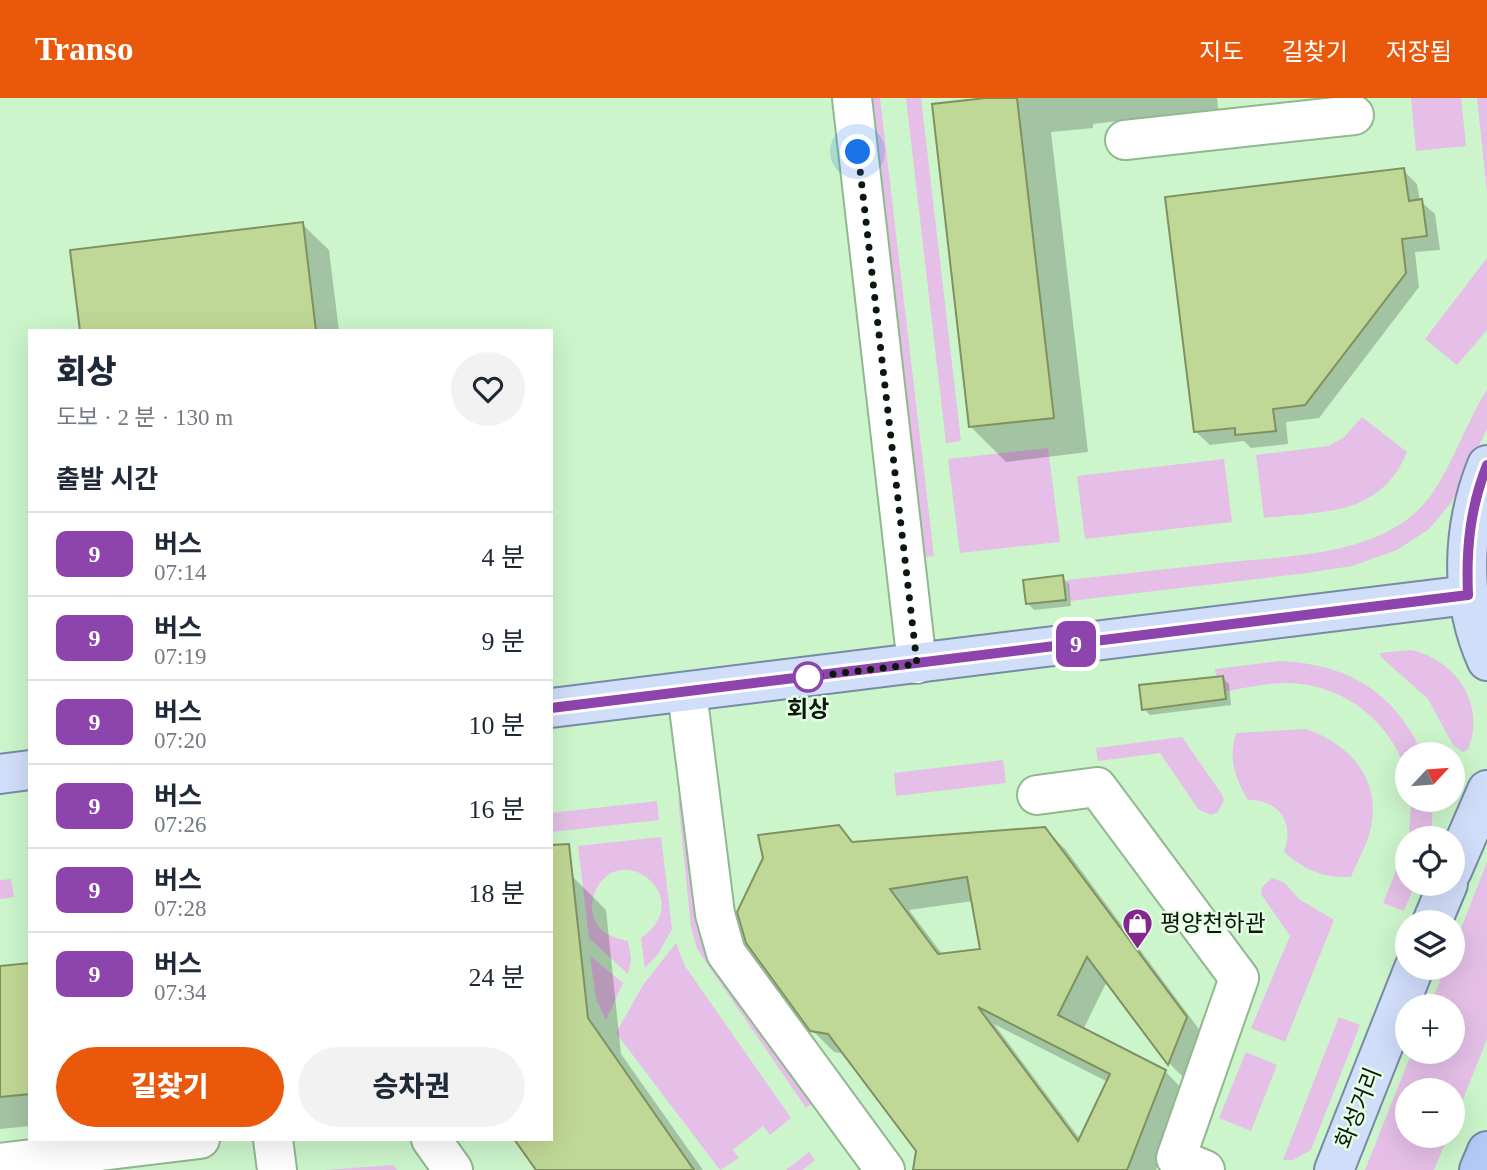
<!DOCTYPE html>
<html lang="ko">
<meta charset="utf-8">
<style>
:root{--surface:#fff;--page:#f2f2f3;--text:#1f2937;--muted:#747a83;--line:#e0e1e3;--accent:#ea580c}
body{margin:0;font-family:"Times New Roman","Noto Sans KR",serif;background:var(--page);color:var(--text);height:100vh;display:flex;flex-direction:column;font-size:26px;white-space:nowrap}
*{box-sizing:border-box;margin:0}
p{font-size:23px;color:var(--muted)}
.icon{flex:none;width:38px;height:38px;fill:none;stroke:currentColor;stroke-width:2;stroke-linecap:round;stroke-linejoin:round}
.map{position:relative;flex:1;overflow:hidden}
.panel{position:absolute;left:28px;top:231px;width:525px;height:812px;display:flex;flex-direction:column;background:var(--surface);border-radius:0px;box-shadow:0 7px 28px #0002}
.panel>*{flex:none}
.badge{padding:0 14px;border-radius:10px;font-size:24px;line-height:46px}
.needle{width:46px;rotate:64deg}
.controls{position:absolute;left:1395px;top:644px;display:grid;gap:14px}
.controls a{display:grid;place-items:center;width:70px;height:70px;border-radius:50%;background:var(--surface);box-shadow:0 7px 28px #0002;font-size:35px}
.you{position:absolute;width:35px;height:35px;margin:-18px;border:5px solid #fff;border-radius:50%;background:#1a73e8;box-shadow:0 0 0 10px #1a73e833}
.map>.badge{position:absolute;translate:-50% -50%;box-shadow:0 0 0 4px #fff}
h2{padding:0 28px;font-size:26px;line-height:63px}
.round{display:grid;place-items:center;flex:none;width:74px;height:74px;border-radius:37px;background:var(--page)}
.summary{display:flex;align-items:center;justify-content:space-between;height:119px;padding:0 28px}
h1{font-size:33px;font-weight:800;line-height:52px}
.action{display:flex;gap:14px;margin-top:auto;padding:14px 28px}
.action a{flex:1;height:80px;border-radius:42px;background:var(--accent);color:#fff;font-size:28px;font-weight:800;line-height:80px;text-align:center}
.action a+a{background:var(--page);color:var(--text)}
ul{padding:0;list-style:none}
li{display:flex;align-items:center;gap:21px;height:84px;padding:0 28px;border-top:2px solid var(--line)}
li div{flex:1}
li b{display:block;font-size:26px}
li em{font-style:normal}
li .badge{min-width:77px;font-weight:700;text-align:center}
header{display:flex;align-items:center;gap:42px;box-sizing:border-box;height:98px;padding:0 35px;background:var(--accent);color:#fff}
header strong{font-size:33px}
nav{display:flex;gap:38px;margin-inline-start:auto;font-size:24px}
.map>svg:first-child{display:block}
.green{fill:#e5bfe7}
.shadow{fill:#0003;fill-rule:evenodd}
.building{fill:#c0d895;stroke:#7f9061;stroke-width:2;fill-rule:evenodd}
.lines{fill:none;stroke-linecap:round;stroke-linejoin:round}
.minor-casing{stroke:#91b890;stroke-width:42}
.major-casing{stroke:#778ba4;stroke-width:42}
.highway-casing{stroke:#778ba4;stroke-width:42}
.minor{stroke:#fff;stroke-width:38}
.major{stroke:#d1defa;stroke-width:38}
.highway{stroke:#b2c8f6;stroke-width:38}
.line-casing{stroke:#fff;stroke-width:16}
.line{stroke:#8e44ad;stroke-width:10}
.walk{stroke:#0a190b;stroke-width:7;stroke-dasharray:0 12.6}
.stop-dot{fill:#fff;stroke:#8e44ad;stroke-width:3.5}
.labels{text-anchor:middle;stroke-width:5;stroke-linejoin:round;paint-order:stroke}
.stop-label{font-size:23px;font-weight:bold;fill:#0a190b;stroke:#e5fee4}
.poi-label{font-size:23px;fill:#0a190b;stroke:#e5fee4;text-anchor:start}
.street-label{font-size:23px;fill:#0a190b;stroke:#e5fee4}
</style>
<header>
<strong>Transo</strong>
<nav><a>지도</a><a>길찾기</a><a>저장됨</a></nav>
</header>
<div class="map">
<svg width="1487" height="1072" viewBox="0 0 1487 1072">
<rect width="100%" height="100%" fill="#ccf5cb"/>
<path class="green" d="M872,0H880L934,458L925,459Z
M906,0H921L961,343L946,345Z
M1411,0H1461L1466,48L1416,53Z
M1477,0H1487V95Z
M1487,160V232L1457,267L1425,241Z
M1487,292V331L1451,405L1429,431L1397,452L1352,468L1307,475L1070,503L1067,482C1118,476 1170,471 1221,465C1283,458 1365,459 1415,415C1447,387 1462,330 1487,292Z
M1362,319L1407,354C1380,419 1323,413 1264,420L1256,357L1329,348L1344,339Z
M1048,350L1060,444L960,455L948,361Z
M1224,361L1232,424L1085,441L1077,378Z
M1411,552C1454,561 1487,606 1468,651L1463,654L1453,647L1428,601L1381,559L1380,555Z
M1281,563C1350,567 1393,593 1423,656H1407V677C1392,622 1339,583 1283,585C1261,586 1239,591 1219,595L1215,571Z
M1306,631C1349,646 1381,680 1371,729C1368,746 1357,763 1351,779C1323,780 1305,772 1284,754C1295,725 1279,701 1248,702C1235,680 1228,661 1236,635Z
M1182,639L1221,695L1224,702L1218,714L1211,717L1198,711L1160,655L1098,663L1096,650Z
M1003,662L1006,685L896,698L894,675Z
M684,700L697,829L703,848L811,1006L806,1010L697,851L691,829L678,701Z
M1411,702H1433L1431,740H1409Z
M657,703L659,722L551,734V715Z
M661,739L672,831L658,856L645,870L641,840C697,801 625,743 598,788C592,798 590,809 594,820C599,835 613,840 628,843L631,860L628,876L589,840L578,748Z
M1407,746V786H1415L1404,813L1383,805Z
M1487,764V941L1453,1026L1452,992H1407V1038H1448L1434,1072H1365L1412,954H1452V908H1430L1445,870H1452L1453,851Z
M1272,780L1285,785L1299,801L1334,822L1285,944L1251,930L1290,838L1261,796L1262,789Z
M11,781L14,799L0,801V782Z
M676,845L685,868L791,1020L770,1037L763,1028L733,1052L739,1060L720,1072L616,935L643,887Z
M590,858L623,885L606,922L596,901Z
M1339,919L1360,927L1311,1052L1293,1062H1283Z
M1246,954L1277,967L1251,1033L1219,1020Z
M809,1054L815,1062L803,1072H786Z
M393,1067L397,1072H325Z"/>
<path class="shadow" d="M990,0H1217L1218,11L1093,26V30L1051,34L1088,354L1006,364L971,329Z
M1403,72L1417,86L1420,103L1435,116L1440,152L1415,154L1419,189L1319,320L1286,324L1288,346L1251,350L1244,343L1210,347L1196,334Z
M302,126L329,152L339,233H82Z
M1062,479L1069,486L1071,508L1034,512L1027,505Z
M1222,579L1229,586L1231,607L1150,617L1144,611Z
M838,729L855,746L1044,730L1066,752L1207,942L1190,986L1169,965L1107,883L1083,932L1165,973L1186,995L1156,1072H914L918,1053L845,956L834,954L812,932ZM973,803L982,852L943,857L909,812ZM994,926L1108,984L1080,1041Z
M572,778L606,812L621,956L703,1072H538L551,1041Z
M30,867V1028L0,1031V870Z"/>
<path class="building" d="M986,0H1017L1054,320L969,329L932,6Z
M1404,70L1409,103L1422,101L1427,138L1402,141L1406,175L1305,307L1273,311L1276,333L1235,337V330L1194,334L1165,99Z
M303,124L316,233H80L70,152Z
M1063,477L1066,502L1026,506L1023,482Z
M1223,578L1226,601L1142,612L1139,587Z
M839,727L852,744L1045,729L1187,919L1168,967L1087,859L1058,917L1166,972L1127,1072H913L916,1053L828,936L810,933L746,845L737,814L763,760L758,737ZM967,779L980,851L938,856L890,791ZM978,909L1110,976L1078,1043Z
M569,746L588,920L694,1072H536L514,1041H551V747Z
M30,865V996L0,999V868Z"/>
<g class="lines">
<defs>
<path id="minor" d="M852,0L917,566
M1125,42L1354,17
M687,594L715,816L726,855L885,1072
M1037,697L1097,689L1239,880L1176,1060L1205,1072
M273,1041L277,1072
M431,1041L453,1072
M0,1065L200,1041"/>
<path id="major" d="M1487,367C1462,429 1459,501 1487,563
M551,610L1468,497
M0,676L30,672
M1452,773L1487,692
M1432,824L1448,786
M1334,1072L1414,870"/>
<path id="highway" d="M1479,1072L1487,1053"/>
</defs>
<use href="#minor" class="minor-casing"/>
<use href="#major" class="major-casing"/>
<use href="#highway" class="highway-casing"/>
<use href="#minor" class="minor"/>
<use href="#major" class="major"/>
<use href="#highway" class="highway"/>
</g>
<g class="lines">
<defs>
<path id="line" d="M551,610L1468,497C1466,451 1470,410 1487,367"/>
</defs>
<use href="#line" class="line-casing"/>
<use href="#line" class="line"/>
<path class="walk" d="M808,579L917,566L858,54"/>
</g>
<defs>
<symbol id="shop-pin" viewBox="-11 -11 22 30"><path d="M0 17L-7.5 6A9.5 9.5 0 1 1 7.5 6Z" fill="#87258f" stroke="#e5fee4"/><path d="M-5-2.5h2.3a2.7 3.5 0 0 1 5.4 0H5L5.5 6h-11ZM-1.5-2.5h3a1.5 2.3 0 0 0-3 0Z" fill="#fff"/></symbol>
</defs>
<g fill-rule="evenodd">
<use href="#shop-pin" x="1120" y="808" width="35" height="47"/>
</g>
<circle class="stop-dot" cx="808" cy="579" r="14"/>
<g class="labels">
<g class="stop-label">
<text x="808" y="619">회상</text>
</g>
<g class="poi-label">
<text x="1160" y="833">평양천하관</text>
</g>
<g class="street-label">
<text transform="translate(1358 1010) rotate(-68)" y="8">화성거리</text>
</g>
</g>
</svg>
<div class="controls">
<a><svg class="needle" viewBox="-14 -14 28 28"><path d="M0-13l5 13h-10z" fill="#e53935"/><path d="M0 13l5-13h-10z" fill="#747a83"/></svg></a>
<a><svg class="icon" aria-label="locate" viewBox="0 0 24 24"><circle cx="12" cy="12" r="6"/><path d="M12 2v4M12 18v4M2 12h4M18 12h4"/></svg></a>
<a><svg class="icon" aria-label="layers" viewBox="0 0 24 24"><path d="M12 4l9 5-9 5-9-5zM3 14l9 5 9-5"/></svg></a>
<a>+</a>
<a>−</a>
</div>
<div class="you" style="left:858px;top:54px"></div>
<b class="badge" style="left:1076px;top:546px;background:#8e44ad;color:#fff">9</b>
<section class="panel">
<div class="summary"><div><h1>회상</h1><p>도보 · 2 분 · 130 m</p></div><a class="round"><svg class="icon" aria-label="heart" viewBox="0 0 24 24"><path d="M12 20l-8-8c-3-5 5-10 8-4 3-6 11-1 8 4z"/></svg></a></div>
<h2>출발 시간</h2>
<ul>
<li><span class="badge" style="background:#8e44ad;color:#fff">9</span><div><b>버스</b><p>07:14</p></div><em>4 분</em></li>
<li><span class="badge" style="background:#8e44ad;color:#fff">9</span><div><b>버스</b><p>07:19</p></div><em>9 분</em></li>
<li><span class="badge" style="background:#8e44ad;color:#fff">9</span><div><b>버스</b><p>07:20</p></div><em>10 분</em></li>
<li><span class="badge" style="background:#8e44ad;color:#fff">9</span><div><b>버스</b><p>07:26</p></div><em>16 분</em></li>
<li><span class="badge" style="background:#8e44ad;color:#fff">9</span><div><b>버스</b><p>07:28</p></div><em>18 분</em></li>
<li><span class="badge" style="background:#8e44ad;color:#fff">9</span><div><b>버스</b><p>07:34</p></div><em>24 분</em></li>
</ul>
<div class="action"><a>길찾기</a><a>승차권</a></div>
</section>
</div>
